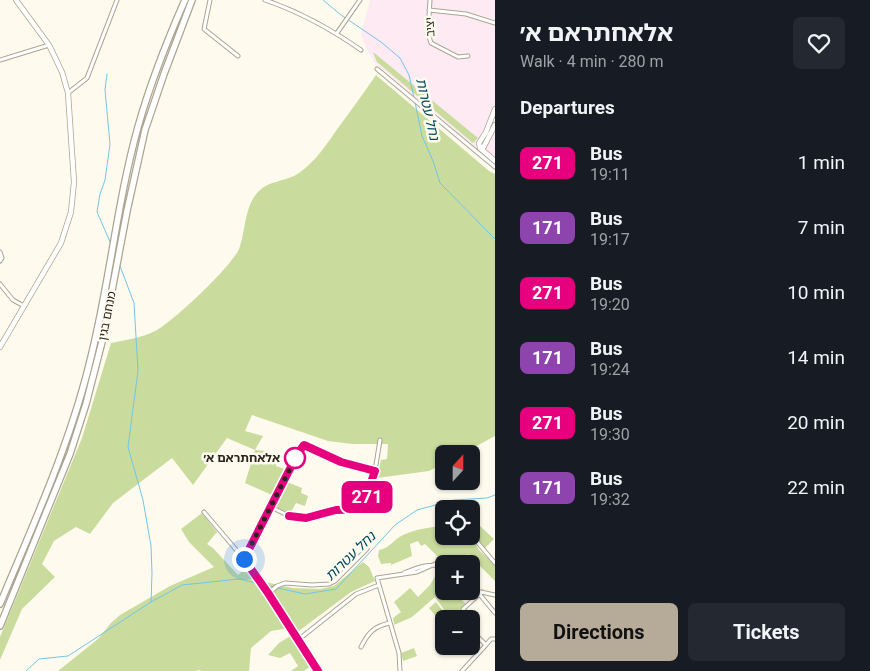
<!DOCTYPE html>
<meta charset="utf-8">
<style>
:root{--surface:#171b24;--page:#242831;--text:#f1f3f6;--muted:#9ea1a6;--accent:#b5ab98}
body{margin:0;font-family:Roboto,"Noto Sans Hebrew",sans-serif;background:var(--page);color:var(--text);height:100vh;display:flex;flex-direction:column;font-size:19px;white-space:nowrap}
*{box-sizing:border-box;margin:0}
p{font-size:16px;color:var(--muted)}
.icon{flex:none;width:28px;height:28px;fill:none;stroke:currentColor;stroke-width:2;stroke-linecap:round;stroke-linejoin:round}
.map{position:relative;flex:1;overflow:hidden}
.side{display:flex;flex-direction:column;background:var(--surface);width:375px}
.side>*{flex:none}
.badge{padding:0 10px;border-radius:8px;font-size:18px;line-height:32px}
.needle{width:32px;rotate:21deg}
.tools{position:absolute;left:435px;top:445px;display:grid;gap:10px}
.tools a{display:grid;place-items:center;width:45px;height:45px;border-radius:8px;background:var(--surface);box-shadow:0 1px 4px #0004;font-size:25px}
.you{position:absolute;width:25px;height:25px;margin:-12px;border:4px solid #fff;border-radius:50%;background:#1a73e8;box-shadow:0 0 0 8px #1a73e833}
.map>.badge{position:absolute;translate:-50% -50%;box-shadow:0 0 0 2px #fff}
h2{padding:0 25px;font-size:19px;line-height:45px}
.round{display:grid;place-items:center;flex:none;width:52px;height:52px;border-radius:8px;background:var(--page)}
.overview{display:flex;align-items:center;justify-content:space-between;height:85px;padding:0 25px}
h1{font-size:24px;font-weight:700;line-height:38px}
.button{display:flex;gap:10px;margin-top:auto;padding:10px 25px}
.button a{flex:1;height:58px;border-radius:8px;background:var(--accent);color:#111;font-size:20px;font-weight:700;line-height:58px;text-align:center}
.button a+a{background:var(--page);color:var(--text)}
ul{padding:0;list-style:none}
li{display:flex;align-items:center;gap:15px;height:65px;padding:0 25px}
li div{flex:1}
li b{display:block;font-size:19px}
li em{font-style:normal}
li .badge{min-width:55px;font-weight:700;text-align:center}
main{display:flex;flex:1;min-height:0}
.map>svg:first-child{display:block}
.industrial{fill:#feeaf3}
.green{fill:#c9dc9d}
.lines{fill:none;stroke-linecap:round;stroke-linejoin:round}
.stream{stroke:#74c4e8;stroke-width:1}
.street-casing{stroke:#aba490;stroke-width:5}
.secondary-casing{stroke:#aba490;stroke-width:6}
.highway-casing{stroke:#aba490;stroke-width:8}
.street{stroke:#fff;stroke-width:3}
.secondary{stroke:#fff;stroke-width:4.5}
.highway{stroke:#fff;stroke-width:5.5}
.line-casing{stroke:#fff;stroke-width:11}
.line{stroke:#e6007e;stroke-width:8}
.walk{stroke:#27251d;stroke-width:5;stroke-dasharray:0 9}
.stop-dot{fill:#fff;stroke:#e6007e;stroke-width:2.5}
.labels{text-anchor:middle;stroke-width:5;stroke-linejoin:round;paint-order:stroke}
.street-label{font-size:12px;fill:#27251d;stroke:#fefbee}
.stop-label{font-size:12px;font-weight:bold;fill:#27251d;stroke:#fefbee;text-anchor:end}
.water-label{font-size:14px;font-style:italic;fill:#004860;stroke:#fefbee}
</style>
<main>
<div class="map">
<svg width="495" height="671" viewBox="0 0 495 671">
<rect width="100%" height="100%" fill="#fefbee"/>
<path class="industrial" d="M370,0H495V164L375,63L366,48L361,35Z"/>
<path class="green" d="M373,52L478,138L473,143L377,62Z
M376,75L489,171L495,174V436L462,454H444V463L429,471L377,478L381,460L387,459L388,444H352L328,441L252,415L245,431L263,436L255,450L267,451L277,456L276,466L285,469L274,496L245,483L255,450L227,438L193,485L172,458L113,503L90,534L76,527L54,541L42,564L55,577L22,609L0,660V637L82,438L111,343C126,340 141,338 155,331C172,323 232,266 239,249C246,231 244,207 258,192C269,180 286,182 299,173C315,162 327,144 338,128C351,110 364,93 376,75Z
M287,482L302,488L301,493L308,496L305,506L296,503L290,514L275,506Z
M202,513L217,532L207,544L213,548L238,575L247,567L258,580L289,628L271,631L251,648L249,671H202L199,670L196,671H58L98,639L111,623L120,615L170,586L214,567L189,542L181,529Z
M479,525L494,539L485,548L480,543L472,527Z
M444,526V536H471L479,550L495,565V581L468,554L460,562L457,559L453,564H445L425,544L421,546L418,541L410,544L412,556L391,565V563L381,564L378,556L379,550C390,548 394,539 403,535C416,529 430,527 444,526Z
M363,562L369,567L375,581L351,592L296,633L265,582L293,588L320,589L334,586Z
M440,568L444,569V591H453L466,604L450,618L435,597L412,617L394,625L393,618L401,612L394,602L410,588L418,597L430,585Z
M436,602L444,612L437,618L429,608Z
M292,635L312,665L304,671H291L298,666L290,653L280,658L268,655L279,643Z
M414,648L417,656L403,661L401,653Z"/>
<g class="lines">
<path class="stream" d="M323,0L341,15L381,42L400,58L409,75L414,98
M107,74L105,90L110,144L105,180L100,194L97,212L111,244
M415,102L422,136L433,161L440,183L495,239
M120,266L134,303L138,371L128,447L143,500L151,546L152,573L151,602
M264,585L305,594L336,589L395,525L417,510L454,500L487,498L495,495
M26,671L39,659L68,656L151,602L182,585L239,579L260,584"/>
<defs>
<path id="street" d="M210,0L204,29L238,56
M265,0C300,12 331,29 361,50
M430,0L428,33L431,43L458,57L468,56
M429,10L466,14L495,23
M337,33L360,0
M0,60L49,45
M377,69L495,167
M68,93L87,78L117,0
M0,252L2,258L0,261
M0,284L13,300L24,306
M271,507L293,518L300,519L315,517L336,510L366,509L369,488L375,471L380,440
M204,512L244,559L269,593L277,586L285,583L312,585L329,584L335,581L367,549
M471,529L478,543L495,563
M244,559L298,453L304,445L341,462L375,471
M404,573C416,568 431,562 444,567
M476,590L495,613
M481,592L495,595
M471,619L463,609L482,592
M298,640L356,594L379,585
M486,645L491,639H495
M361,647C368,633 374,626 390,623
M400,671L399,653L377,578L417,572L435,564
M462,671L486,645L474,633L477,627L471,619"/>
<path id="secondary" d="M495,109L486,132L479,143L480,148L495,161
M482,150L495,125
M0,347L61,243L71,212L74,182L68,93L62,72L49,45L16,0
M269,593L318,671"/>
<path id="highway" d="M0,604C34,523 71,442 91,357C110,281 117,202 138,127C150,84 167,41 185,0
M0,626L70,454L86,404L103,338L127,211L145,130L164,74L192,0"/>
</defs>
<use href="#street" class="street-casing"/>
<use href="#secondary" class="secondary-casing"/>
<use href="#highway" class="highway-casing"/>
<use href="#street" class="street"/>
<use href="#secondary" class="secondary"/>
<use href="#highway" class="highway"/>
</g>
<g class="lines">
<defs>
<path id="line" d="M289,516L306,518L336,510L366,509L369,488L375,471L341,462L304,445L298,453L244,559L268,593L318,671"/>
</defs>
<use href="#line" class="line-casing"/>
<use href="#line" class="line"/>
<path class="walk" d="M244,559L298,453L295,458"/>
</g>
<circle class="stop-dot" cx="295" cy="458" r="10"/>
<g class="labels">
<g class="street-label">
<text transform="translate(430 27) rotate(-93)" y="4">יציב</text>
<text transform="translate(107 316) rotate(-79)" y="4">מנחם בגין</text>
</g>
<g class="stop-label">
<text x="280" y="462">אלאחתראם א׳</text>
</g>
<g class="water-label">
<text transform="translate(428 109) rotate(77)" y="5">נחל עטרות</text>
<text transform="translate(350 556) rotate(-44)" y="5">נחל עטרות</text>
</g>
</g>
</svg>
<div class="tools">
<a><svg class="needle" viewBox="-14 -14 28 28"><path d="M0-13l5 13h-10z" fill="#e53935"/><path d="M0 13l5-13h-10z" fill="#9ea1a6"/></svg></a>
<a><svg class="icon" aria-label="locate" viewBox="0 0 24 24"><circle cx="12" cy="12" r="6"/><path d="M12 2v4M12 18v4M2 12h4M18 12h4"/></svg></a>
<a>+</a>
<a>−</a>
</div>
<div class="you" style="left:244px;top:559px"></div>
<b class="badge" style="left:367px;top:497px;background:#e6007e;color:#fff">271</b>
</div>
<section class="side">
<div class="overview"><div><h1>אלאחתראם א׳</h1><p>Walk · 4 min · 280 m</p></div><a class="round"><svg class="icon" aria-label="heart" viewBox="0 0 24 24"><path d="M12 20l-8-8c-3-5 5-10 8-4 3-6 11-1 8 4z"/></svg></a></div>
<h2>Departures</h2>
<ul>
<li><span class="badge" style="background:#e6007e;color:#fff">271</span><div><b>Bus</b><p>19:11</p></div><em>1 min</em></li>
<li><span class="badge" style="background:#8e44ad;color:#fff">171</span><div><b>Bus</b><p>19:17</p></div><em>7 min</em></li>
<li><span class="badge" style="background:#e6007e;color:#fff">271</span><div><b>Bus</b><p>19:20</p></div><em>10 min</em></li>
<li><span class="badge" style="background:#8e44ad;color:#fff">171</span><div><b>Bus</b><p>19:24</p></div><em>14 min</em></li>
<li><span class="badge" style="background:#e6007e;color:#fff">271</span><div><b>Bus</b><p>19:30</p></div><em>20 min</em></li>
<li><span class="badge" style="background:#8e44ad;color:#fff">171</span><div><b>Bus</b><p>19:32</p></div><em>22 min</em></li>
</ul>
<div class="button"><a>Directions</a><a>Tickets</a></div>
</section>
</main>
